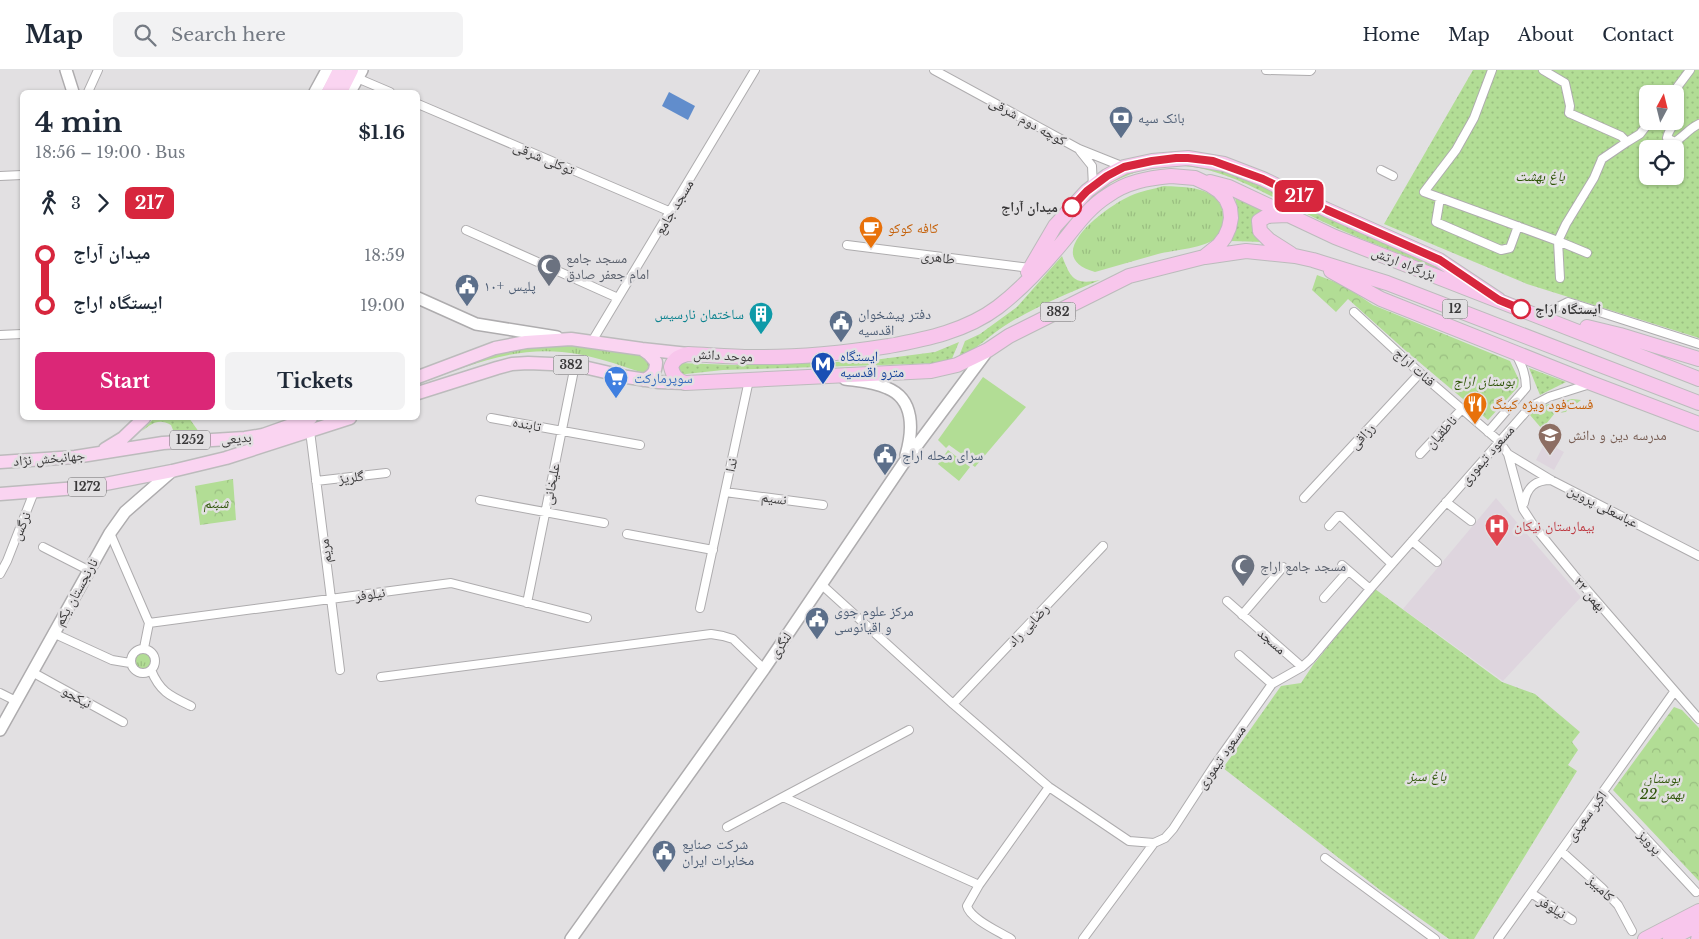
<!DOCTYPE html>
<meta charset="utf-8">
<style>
:root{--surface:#fff;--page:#f2f2f3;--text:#1f2937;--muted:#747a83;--line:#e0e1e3;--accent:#db2777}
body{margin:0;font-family:"Libre Baskerville","Noto Naskh Arabic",serif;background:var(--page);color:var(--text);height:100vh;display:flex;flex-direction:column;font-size:19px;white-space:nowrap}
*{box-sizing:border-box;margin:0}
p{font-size:16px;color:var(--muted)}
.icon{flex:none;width:28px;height:28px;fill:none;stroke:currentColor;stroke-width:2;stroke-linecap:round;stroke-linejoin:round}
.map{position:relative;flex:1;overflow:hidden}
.details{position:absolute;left:20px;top:20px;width:400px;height:330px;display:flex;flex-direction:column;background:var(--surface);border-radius:8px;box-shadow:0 1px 4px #0004}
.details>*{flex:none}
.badge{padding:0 10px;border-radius:8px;font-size:18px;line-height:32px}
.needle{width:32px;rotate:7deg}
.buttons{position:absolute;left:1639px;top:15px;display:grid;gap:10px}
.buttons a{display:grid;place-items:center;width:45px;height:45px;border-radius:8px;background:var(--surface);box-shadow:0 1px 4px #0004;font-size:25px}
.map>.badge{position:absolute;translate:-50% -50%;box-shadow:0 0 0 2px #fff}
.legs{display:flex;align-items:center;gap:8px;height:55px;padding:0 15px;font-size:16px}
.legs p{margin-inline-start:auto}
.overview{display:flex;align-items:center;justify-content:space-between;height:85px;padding:0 15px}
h1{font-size:28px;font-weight:700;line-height:38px}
.primary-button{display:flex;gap:10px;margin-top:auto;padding:10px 15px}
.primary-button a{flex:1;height:58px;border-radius:8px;background:var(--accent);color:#fff;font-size:20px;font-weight:700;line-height:58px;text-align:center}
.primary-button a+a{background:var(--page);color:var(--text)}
ul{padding:0 15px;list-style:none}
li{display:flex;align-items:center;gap:18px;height:50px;font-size:19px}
li i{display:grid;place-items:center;width:8px;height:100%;margin:0 6px;background:currentColor}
li i::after{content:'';width:12px;height:12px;margin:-6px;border:4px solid;border-radius:50%;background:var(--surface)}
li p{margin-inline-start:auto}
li:first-child i{background:linear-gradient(#0000 50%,currentColor 0)}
li:last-child i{background:linear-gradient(currentColor 50%,#0000 0)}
header{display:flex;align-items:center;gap:30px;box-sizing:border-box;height:70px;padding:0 25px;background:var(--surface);border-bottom:1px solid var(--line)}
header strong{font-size:24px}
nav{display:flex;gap:28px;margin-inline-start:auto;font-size:18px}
.search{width:350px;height:45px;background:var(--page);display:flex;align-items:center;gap:12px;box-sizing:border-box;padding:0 18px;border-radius:8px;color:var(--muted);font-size:19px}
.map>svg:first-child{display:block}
.built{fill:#ded5de}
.grass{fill:url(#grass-tufts)}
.park{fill:url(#park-crowns)}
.garden{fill:url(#garden-dots);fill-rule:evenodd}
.pitch{fill:#b2dd95}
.water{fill:#618dcc}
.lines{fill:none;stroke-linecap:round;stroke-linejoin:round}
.minor-casing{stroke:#aeacae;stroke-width:10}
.secondary-casing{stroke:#aeacae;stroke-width:14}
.primary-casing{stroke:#bcbbbc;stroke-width:15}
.trunk-casing{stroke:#bcbbbc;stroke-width:16}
.minor{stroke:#fff;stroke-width:8}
.secondary{stroke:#fff;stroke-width:11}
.primary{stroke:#fad4f1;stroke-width:12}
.trunk{stroke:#f8c6ec;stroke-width:14}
.line-1-casing{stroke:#fff;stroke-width:11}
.line-1{stroke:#d7263d;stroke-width:8}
.stop-1-dot{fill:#fff;stroke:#d7263d;stroke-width:2.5}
.labels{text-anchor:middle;stroke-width:5;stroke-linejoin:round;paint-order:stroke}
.shield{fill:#e2e0e2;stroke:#6c6a6c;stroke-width:1}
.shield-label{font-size:12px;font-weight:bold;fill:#393839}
.service-label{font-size:14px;fill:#4e5e75;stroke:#e2e0e2;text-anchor:start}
.street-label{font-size:14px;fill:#393839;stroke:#e2e0e2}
.park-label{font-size:14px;font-style:italic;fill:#305609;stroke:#e2e0e2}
.stop-label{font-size:14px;font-weight:bold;fill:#393839;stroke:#e2e0e2;text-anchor:end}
.food-label{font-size:14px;fill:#c56008;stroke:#e2e0e2;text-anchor:start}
.worship-label{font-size:14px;fill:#5b616d;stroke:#e2e0e2;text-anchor:start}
.culture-label{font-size:14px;fill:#0d838f;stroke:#e2e0e2;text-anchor:end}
.transit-label{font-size:14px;fill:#164399;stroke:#e2e0e2;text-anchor:start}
.shop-label{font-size:14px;fill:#366cbe;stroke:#e2e0e2;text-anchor:start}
.education-label{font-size:14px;fill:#785e54;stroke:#e2e0e2;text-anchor:start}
.health-label{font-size:14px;fill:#be3a42;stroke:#e2e0e2;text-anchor:start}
</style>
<header>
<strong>Map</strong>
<div class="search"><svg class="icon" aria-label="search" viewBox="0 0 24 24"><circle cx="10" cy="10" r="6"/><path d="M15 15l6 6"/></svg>Search here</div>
<nav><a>Home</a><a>Map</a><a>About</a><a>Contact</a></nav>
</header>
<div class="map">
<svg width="1699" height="869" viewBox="0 0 1699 869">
<defs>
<pattern id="grass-tufts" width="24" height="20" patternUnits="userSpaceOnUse" patternTransform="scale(1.25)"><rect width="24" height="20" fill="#b2dd95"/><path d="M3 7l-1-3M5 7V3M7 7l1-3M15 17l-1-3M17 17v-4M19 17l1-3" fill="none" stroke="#9abe81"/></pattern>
<pattern id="park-crowns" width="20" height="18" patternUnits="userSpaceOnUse" patternTransform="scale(1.25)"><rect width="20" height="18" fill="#b2dd95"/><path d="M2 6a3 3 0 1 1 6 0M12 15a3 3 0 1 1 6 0" fill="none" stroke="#9abe81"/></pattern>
<pattern id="garden-dots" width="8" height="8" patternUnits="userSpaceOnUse" patternTransform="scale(1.25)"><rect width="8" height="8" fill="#b2dd95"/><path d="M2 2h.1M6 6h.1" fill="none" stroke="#9abe81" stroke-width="1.8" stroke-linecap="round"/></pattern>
</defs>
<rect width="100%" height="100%" fill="#e2e0e2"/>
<path class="built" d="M1545,372L1564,382L1554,400L1536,390Z
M1496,428L1581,527L1503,611L1403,539Z"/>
<path class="grass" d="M1164,116C1182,117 1206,116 1218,131C1226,141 1226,159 1217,167C1207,178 1173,180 1158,184C1137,190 1116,196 1095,202C1038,186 1106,137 1130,126C1141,121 1153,119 1164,116Z
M558,274L645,286L651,293L649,300L644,303C618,295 590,284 562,282C510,277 465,297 418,314V310L494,281Z
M133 591a10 10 0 1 1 20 0a10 10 0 1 1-20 0Z"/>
<path class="park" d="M1317,205L1343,215L1373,235L1510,291L1519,310L1518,317L1488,350L1406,281L1348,229L1336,242L1312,220Z
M233,409L236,450L200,455L195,416Z
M1674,637L1682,640L1699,658V811L1613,720Z"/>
<path class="garden" d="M1473,0H1699V268L1527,214L1384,154ZM1648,24H1675V51H1648ZM1648,79H1675V106H1648Z
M1160,92C1186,92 1211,93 1235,101L1305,135L1418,186L1448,203C1404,185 1358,169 1315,148C1256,121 1198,77 1131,104C1121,108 1112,112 1103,117C1075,136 1059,165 1038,190C1060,151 1087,115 1130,98C1139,94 1150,94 1160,92Z
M1235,127L1265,140C1246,152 1249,156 1264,172L1231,171C1240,154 1238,145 1235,127Z
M1062,186C1071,209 1074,215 1100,210C1069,223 1037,236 1009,253C991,264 977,279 958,289L965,271L980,264L1017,237Z
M959,272L951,291L944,293L723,300L686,304H681L676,295L680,293L735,295L866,291L935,282Z
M1529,298L1566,312L1540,325Z
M1572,329L1581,330L1575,335H1570L1566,342L1555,343L1542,359L1530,345L1536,337Z
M154,348H189L199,362L175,365L171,355C159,348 152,353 142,361Z
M1375,519L1502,612L1535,624L1580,662L1572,672L1578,680L1568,695L1577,701L1474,869H1449L1380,820L1223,698L1281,616L1301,613L1313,595Z"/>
<path class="pitch" d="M983,307L1026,337L975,397L971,394L970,390L949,375L946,378L938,370Z
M948,380L970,397L959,411L938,394Z"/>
<path class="water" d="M669,22L695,36L688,50L662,36Z"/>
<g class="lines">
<defs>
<path id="minor" d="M934,0L1079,79L1124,97
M1266,0L1310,1L1311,0
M1492,0L1474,48L1456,80L1424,122L1558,171L1560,208
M1543,0L1565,13L1570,36L1569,43L1621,66L1627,72L1640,64L1650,51
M357,8L390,22
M88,22L98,0
M1672,24L1690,0
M418,34L671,142
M1675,38C1682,50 1669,56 1667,68L1675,72C1684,66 1690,58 1699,54
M1080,81L1092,96L1093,117
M1381,100L1393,106
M0,106L22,105
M1440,128L1436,152L1501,180L1510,178L1518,156
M466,160L618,228
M847,175L1030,198
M1587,183L1558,171L1566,154L1594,108L1602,89L1627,72
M1354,242L1420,303L1499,371L1508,384L1523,439L1534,456L1574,505L1699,649
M1540,246L1568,232L1699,274
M0,265L22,264
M591,273L755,0
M491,348L640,375
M310,361L340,600
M1488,362L1526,318C1526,304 1522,296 1516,284
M1420,384L1462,339
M1508,384L1551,410L1699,486
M316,411L386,403
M725,422L823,435
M1304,428L1420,303
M480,430L604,453
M1446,432L1471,451
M1524,433C1527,417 1535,410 1551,410
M1329,456L1338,446H1341L1392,494
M110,463L149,553L144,578
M627,464L713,480
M1412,471L1437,492
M43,477L88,500
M1342,495L1370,519
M0,504L7,491L34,422
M822,515L953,634L1049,717L1129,771L1154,773L1165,768L1173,759L1214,696L1272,614L1302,597L1311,589L1370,519L1530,337L1549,327L1590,314
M1324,528L1348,501
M1227,531L1302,597
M527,533L575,295
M700,538L749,310
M1242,545L1283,497
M149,553L451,513L587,548
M53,563L112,590L130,593
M131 591a12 12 0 1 1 24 0a12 12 0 1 1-24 0Z
M1239,585L1272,614
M151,600C160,622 170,626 191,636
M32,602L123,652
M381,607L711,564L723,566L733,569L764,599
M0,623L16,631
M953,634L1103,476
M909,660L783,727L979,815L1049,717
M1603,722L1696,822
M727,757L783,727
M1561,781L1602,818L1618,835L1632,861
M1325,788L1435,869
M979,815L967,836C970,849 1000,862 1011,869
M1531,823L1572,850
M1083,869L1154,773
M1498,869L1674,622"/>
<path id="secondary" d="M66,0L73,22
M315,22L327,0
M350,22L362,0
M418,228L476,254L557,267
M845,309C858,311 874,312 887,318C915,329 913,361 906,385
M0,660L110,463L125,442L172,401
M571,869L764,599L903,394L988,280"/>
<path id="primary" d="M328,22L339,0
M341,22L352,0
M642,279L649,284L656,292C656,302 653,305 644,310
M418,307L495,278L526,272L571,269L642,279L688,284
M418,323L497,298L512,294L528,293L575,295L627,307L659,312L685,313
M105,379L123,368L144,348
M0,392L75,387L163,373L245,368L263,365L311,348
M0,424L90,417L172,401L226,388L350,348"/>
<path id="trunk" d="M1171,106L1195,108L1210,115L1219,121L1226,129L1230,138L1231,148L1229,158L1225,167L1219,175L1204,187L1129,206L1009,266L988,280L957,295L931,301L685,313C677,310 673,306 671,297C674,288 680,286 688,284C710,285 731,287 753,287C798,288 844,283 889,276C927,269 966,261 998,237C1019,221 1038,201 1055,181C1072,162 1085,140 1107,126C1126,112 1148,108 1171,106Z
M1210,112L1229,117L1335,167L1699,309
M1287,145L1267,146L1259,151L1260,161L1269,170L1291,184
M1205,187L1246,181L1295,186L1313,190L1387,213L1699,333
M1331,201L1381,229L1591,313L1699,354
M1028,202L1055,156L1087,121L1107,106L1124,97L1152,91L1188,88L1224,94L1263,109L1327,140L1439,190L1499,230
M1587,257L1620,265L1699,289
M1645,869L1699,841
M1670,869L1699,854
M1698,869L1699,868"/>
</defs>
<use href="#minor" class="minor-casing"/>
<use href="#secondary" class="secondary-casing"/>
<use href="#primary" class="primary-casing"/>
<use href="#trunk" class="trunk-casing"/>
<use href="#minor" class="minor"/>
<use href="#secondary" class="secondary"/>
<use href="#primary" class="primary"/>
<use href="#trunk" class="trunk"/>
</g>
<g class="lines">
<defs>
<path id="line-1" d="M1072,137L1087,121L1107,106L1124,97L1152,91L1176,88H1188L1213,91L1263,109L1327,140L1440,190L1499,230L1521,239"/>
</defs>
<use href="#line-1" class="line-1-casing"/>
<use href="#line-1" class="line-1"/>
</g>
<defs>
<symbol id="bank-pin" viewBox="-11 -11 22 30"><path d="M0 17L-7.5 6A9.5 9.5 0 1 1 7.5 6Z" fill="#5c6f8a" stroke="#e2e0e2"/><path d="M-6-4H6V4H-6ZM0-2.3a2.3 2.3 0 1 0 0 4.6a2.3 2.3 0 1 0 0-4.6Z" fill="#fff"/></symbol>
<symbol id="cafe-pin" viewBox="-11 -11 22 30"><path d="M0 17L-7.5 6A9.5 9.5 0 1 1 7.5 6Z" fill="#e8710a" stroke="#e2e0e2"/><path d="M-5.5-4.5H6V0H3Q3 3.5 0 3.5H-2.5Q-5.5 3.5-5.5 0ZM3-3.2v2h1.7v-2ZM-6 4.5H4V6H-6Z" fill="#fff"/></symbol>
<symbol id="mosque-pin" viewBox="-11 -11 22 30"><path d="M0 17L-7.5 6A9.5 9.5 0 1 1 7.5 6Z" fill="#6b7280" stroke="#e2e0e2"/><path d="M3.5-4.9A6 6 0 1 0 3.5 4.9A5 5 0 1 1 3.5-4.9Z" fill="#fff"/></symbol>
<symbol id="civic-pin" viewBox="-11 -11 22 30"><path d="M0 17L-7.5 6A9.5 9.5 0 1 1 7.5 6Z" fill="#5c6f8a" stroke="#e2e0e2"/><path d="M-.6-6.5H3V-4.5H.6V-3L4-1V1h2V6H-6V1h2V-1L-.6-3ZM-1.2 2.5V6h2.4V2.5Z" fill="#fff"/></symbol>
<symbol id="building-pin" viewBox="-11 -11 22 30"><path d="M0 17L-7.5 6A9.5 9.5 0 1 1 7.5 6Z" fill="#0f9aa8" stroke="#e2e0e2"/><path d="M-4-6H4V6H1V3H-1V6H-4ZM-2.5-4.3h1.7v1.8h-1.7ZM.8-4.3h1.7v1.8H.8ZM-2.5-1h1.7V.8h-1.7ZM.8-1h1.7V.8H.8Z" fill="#fff"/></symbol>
<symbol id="metro-pin" viewBox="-11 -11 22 30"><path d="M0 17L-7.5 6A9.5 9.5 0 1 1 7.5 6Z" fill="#1a4fb4" stroke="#e2e0e2"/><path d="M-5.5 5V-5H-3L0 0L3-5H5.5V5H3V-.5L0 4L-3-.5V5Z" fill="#fff"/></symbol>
<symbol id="supermarket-pin" viewBox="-11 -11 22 30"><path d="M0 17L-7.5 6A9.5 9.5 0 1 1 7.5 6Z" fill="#3f7fe0" stroke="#e2e0e2"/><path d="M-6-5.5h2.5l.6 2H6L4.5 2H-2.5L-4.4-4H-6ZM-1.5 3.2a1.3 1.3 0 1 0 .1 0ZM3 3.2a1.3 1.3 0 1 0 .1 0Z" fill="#fff"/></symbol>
<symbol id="restaurant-pin" viewBox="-11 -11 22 30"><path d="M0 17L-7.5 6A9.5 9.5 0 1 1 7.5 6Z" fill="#e8710a" stroke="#e2e0e2"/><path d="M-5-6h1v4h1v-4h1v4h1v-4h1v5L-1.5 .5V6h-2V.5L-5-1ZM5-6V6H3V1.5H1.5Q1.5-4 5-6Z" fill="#fff"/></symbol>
<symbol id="school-pin" viewBox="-11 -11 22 30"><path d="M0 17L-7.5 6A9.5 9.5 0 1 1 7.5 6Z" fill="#8d6e63" stroke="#e2e0e2"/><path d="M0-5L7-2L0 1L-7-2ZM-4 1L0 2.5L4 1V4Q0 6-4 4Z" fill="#fff"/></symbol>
<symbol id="hospital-pin" viewBox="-11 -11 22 30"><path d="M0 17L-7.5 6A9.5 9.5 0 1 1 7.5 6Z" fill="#e0444e" stroke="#e2e0e2"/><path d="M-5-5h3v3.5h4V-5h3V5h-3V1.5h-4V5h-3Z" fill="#fff"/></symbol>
</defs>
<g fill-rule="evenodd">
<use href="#bank-pin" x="1107" y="34" width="28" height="38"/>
<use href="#cafe-pin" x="857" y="144" width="28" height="38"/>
<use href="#mosque-pin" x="535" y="182" width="28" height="38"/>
<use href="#civic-pin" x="453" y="202" width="28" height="38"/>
<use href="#building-pin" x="747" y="230" width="28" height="38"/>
<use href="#civic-pin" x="827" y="238" width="28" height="38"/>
<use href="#metro-pin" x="809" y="280" width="28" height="38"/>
<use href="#supermarket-pin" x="602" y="294" width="28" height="38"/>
<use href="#restaurant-pin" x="1461" y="320" width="28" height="38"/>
<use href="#school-pin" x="1536" y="351" width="28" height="38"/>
<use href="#civic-pin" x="871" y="371" width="28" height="38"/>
<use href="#hospital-pin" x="1483" y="442" width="28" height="38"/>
<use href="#mosque-pin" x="1229" y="482" width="28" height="38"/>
<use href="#civic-pin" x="803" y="535" width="28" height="38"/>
<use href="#civic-pin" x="650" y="768" width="28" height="38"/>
</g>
<g class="stop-1-dot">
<circle cx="1072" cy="137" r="9"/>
<circle cx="1521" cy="239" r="9"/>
</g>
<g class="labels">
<g class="shield">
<rect x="1442.5" y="229.5" width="25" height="19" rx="4"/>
<rect x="1040.5" y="232.5" width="35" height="19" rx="4"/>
<rect x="553.5" y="285.5" width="35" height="19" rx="4"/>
<rect x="170" y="360.5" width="40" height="19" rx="4"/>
<rect x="68" y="407.5" width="38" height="19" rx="4"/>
</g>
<g class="shield-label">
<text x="1455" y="243">12</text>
<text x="1058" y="246">382</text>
<text x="571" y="299">382</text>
<text x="190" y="374">1252</text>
<text x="87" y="421">1272</text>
</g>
<g class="service-label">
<text x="1138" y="53">بانک سپه</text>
<text x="484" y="221">پلیس +۱۰</text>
<text x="858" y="249">دفتر پیشخوان<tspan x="858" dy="16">اقدسیه</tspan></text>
<text x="902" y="390">سرای محله اراج</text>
<text x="834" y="546">مرکز علوم جوی<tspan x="834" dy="16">و اقیانوسی</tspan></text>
<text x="682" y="779">شرکت صنایع<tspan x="682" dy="16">مخابرات ایران</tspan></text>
</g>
<g class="street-label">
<text transform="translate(1028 51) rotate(29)" y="5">کوچه دوم شرقی</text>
<text transform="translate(544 88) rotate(23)" y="5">توکلی شرقی</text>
<text transform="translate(674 137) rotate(-59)" y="5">مسجد جامع</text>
<text transform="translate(938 187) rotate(7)" y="5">طاهری</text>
<text transform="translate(1404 193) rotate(21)" y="5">بزرگراه ارتش</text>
<text transform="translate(723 285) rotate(3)" y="5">موحد دانش</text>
<text transform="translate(1415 297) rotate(42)" y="5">قنات اراج</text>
<text transform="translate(527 354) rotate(11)" y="5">تابنده</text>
<text transform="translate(1441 362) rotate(-47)" y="5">ناطقیان</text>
<text transform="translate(1362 366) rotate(-47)" y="5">رزاقی</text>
<text transform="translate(236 368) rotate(-5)" y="5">بدیعی</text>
<text transform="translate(1487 385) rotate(-49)" y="5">مسعود تیموری</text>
<text transform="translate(49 388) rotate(-5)" y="5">جهانبخش نژاد</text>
<text transform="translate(731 395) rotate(-78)" y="5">ندا</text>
<text transform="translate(351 407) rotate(-7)" y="5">گلریز</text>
<text transform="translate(551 414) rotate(-79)" y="5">علیخانی</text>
<text transform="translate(774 428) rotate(8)" y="5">نسیم</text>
<text transform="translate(1603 436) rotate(27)" y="5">عباسعلی پروین</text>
<text transform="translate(21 456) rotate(-68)" y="5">نرگس</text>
<text transform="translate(325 481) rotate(-97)" y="5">مریم</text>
<text transform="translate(76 522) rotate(-61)" y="5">نارنجستان یکم</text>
<text transform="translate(370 524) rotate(-8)" y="5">نیلوفر</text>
<text transform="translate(1590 524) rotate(49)" y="5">۲۲ بهمن</text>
<text transform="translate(1028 555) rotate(-47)" y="5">رضایی راد</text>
<text transform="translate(1272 571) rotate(41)" y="5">مسجد</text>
<text transform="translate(780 575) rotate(-55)" y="5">لنگری</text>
<text transform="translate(77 627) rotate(29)" y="5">نیکجو</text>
<text transform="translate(1221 687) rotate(-55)" y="5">مسعود تیموری</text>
<text transform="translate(1586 746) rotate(-54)" y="5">اکبر سعیدی</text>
<text transform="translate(1650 772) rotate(47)" y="5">پرویز</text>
<text transform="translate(1601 818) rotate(44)" y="5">کامبیز</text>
<text transform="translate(1552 837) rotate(32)" y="5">نیلوفر</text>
</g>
<g class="park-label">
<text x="1540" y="111">باغ بهشت</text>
<text x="1484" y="316">بوستان اراج</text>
<text x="216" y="438">شبنم</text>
<text x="1427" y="711">باغ سبز</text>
<text x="1662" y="713">بوستان<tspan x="1662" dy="16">22 بهمن</tspan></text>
</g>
<g class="stop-label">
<text x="1058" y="142">میدان آراج</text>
<text x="1535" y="244" text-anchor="start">ایستگاه اراج</text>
</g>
<g class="food-label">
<text x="888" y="163">کافه کوکو</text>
<text x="1492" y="339">فست‌فود ویژه کینگ</text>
</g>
<g class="worship-label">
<text x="566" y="193">مسجد جامع<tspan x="566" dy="16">امام جعفر صادق</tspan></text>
<text x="1260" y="501">مسجد جامع اراج</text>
</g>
<g class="culture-label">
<text x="744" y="249">ساختمان نارسیس</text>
</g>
<g class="transit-label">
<text x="840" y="291">ایستگاه<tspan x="840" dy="16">مترو اقدسیه</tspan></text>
</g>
<g class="shop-label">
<text x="634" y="313">سوپرمارکت</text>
</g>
<g class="education-label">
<text x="1568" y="370">مدرسه دین و دانش</text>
</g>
<g class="health-label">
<text x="1514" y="461">بیمارستان نیکان</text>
</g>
</g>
</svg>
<div class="buttons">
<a><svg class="needle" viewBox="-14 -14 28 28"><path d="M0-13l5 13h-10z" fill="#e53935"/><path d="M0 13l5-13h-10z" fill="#747a83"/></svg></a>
<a><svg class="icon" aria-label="locate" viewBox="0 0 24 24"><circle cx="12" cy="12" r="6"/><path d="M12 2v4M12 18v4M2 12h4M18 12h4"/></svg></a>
</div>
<b class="badge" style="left:1299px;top:126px;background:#d7263d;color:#fff">217</b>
<section class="details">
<div class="overview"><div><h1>4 min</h1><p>18:56 – 19:00 · Bus</p></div><b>$1.16</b></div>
<div class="legs"><svg class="icon" aria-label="walk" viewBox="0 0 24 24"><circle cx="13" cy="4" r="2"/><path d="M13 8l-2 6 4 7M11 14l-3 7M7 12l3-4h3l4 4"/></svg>3<svg class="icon" aria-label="forward" viewBox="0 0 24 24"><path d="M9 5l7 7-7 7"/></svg><b class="badge" style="background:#d7263d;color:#fff">217</b></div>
<ul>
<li><i style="color:#d7263d"></i><b>میدان آراج</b><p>18:59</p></li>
<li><i style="color:#d7263d"></i><b>ایستگاه اراج</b><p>19:00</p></li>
</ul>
<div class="primary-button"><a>Start</a><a>Tickets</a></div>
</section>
</div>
